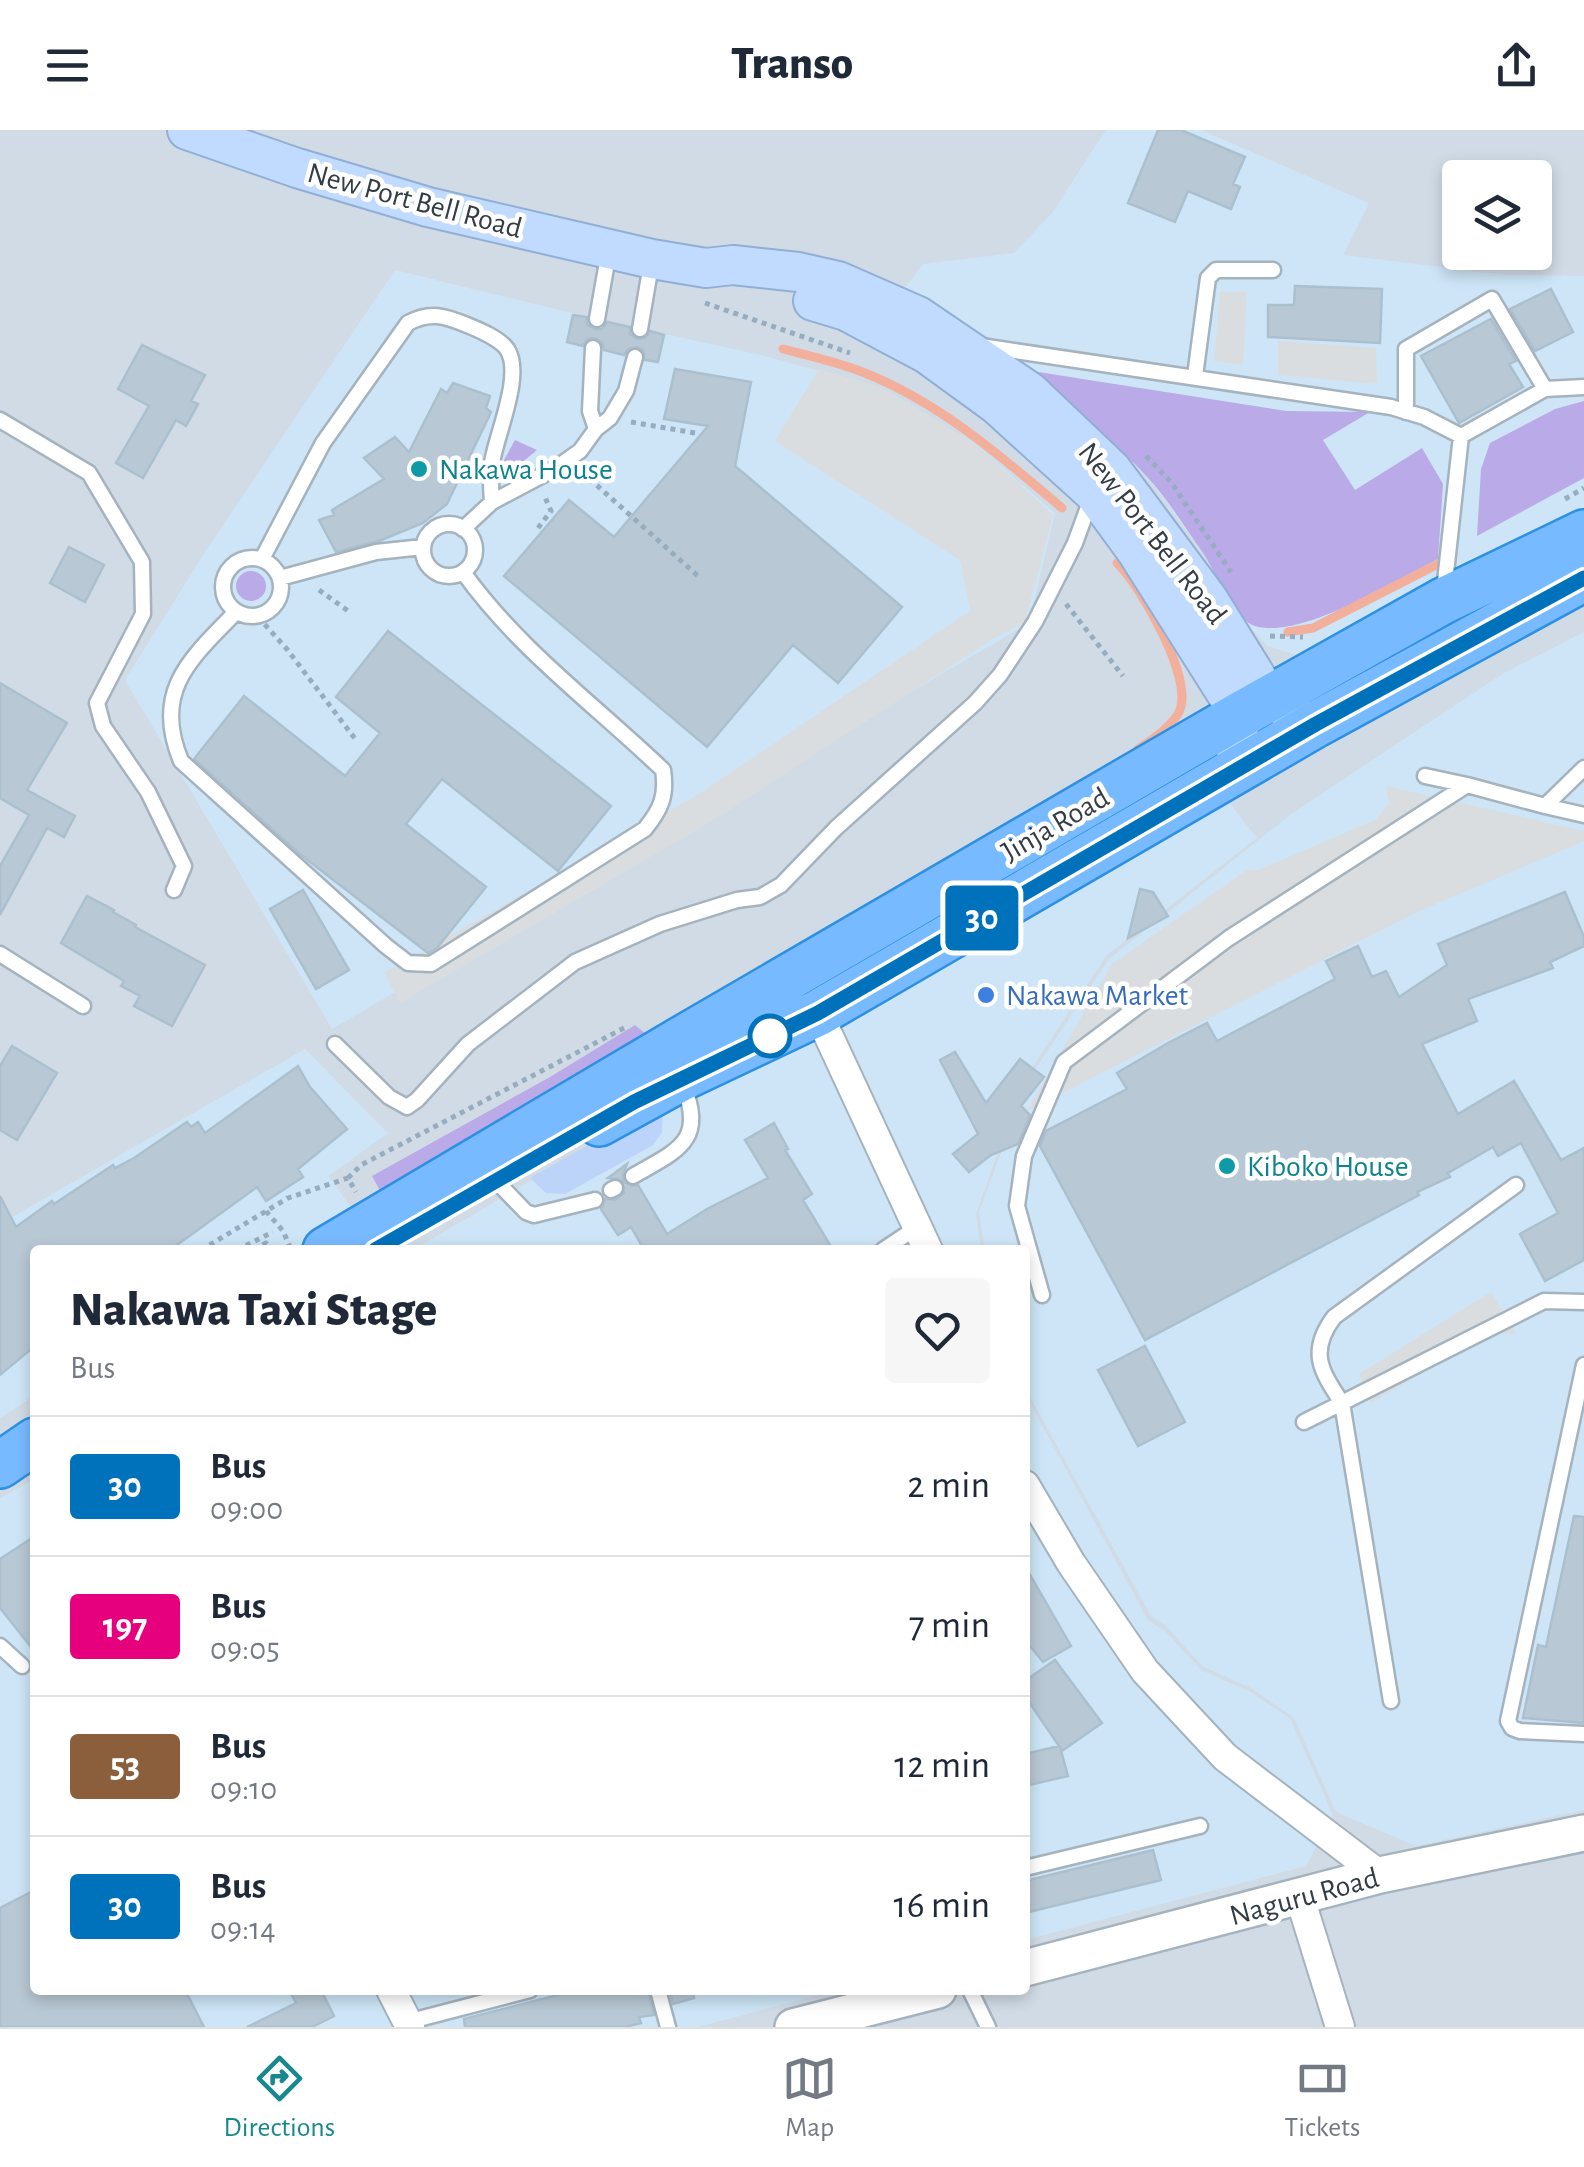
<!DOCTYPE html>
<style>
:root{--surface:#fff;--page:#f6f6f7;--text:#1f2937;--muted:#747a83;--line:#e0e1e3;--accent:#17898e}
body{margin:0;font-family:"Alegreya Sans",sans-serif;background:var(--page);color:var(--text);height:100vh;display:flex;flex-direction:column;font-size:38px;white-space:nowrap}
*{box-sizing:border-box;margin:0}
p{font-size:32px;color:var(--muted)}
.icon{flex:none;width:55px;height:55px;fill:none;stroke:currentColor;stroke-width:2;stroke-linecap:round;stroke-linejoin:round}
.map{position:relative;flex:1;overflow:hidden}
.sheet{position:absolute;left:30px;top:1115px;width:1000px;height:750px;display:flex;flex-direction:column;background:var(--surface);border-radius:10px;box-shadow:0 5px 15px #0003}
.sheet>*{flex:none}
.badge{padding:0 20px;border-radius:8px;font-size:35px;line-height:65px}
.fabs{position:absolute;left:1442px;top:30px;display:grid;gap:20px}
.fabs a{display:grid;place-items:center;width:110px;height:110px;border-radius:10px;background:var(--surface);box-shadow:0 5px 15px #0003;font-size:50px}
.map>.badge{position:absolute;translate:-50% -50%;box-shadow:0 0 0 5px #fff}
.round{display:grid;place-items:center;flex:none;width:105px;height:105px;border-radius:10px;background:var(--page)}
.summary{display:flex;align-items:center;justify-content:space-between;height:170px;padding:0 40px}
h1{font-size:48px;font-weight:800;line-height:75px}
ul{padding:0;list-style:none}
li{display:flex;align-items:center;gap:30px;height:140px;padding:0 40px;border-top:2px solid var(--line)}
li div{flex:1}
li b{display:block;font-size:38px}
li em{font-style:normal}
li .badge{min-width:110px;font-weight:700;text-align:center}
header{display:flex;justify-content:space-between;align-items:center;height:130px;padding:0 40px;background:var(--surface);font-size:45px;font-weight:800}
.tab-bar{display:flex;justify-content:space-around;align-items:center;height:140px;border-top:2px solid var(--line);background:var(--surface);font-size:28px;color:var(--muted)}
.tab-bar a{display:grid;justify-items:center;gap:5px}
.tab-bar .current{color:var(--accent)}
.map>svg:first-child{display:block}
.residential{fill:#d1dbe6;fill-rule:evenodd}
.commercial{fill:#cde5f6}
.green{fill:#bbaae8}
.sand{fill:#bcd4f9}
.parking{fill:#d9dddf}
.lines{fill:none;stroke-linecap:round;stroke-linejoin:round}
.stream{stroke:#f2b09c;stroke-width:9}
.building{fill:#b8c8d4;stroke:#abc0cf;stroke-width:2.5}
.service-casing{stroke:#a5b3be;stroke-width:19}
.minor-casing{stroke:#a5b3be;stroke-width:32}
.tertiary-casing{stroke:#a5b3be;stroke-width:40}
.secondary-casing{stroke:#91aed4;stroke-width:42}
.trunk-casing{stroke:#2d90e2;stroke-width:50}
.path{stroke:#96adc0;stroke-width:5;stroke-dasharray:5 5;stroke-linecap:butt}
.service{stroke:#fff;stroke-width:14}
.minor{stroke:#fff;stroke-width:28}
.tertiary{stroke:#fff;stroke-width:35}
.secondary{stroke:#c0dbff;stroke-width:38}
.trunk{stroke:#78baff;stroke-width:45}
.line-casing{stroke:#fff;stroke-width:22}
.line{stroke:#0072bc;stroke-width:15}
.culture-dot{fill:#0f9aa8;stroke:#fff;stroke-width:4}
.shop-dot{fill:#3f7fe0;stroke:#fff;stroke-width:4}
.stop-dot{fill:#fff;stroke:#0072bc;stroke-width:5}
.labels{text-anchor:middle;stroke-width:9;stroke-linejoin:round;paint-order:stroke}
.street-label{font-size:30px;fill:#333d44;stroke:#fff}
.culture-label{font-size:30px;fill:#0d838f;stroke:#fff;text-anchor:start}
.shop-label{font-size:30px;fill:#366cbe;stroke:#fff;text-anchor:start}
</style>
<header><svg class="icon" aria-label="menu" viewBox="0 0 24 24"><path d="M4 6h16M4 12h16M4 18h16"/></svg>Transo<svg class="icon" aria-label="share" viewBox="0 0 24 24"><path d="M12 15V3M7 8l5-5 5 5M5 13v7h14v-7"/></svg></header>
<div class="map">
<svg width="1584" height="1897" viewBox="0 0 1584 1897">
<rect width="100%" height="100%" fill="#e3eaf2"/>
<path class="residential" d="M0,0H1584V1897H0ZM1460,48H1535V122H1460ZM35,1120H1025V1860H35Z"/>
<path class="commercial" d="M1106,0H1201L1369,73L1343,125L1506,145L1584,146V383L1320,522L1293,524L1267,516L1244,490L1206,427L1152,353L1097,295L1032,241L977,202L901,163L923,134L1014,123L1052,83Z
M395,140L597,189L761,225L885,259L975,314L1055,383L1029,493L332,899L125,550L205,422Z
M1584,502V1680L1416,1716L1336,1682L1294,1588L1251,1558L1202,1536L1166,1496L1151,1486L1025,1258V1120H985L979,1082L1028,950L1109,829L1290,685L1504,543Z
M1227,670L1257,708L1106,826L1023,951L976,1084L981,1120H413L663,973Z
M305,919L388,1003L329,1046L356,1085L293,1120H35V1265L0,1288V1094Z
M1025,1264L1148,1490L1166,1502L1201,1540L1249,1561L1290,1588L1333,1685L1306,1736L1025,1810Z
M35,1349V1860H838L698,1897H0V1368Z"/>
<path class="green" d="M1032,241L1286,281L1370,282L1323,310L1355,360L1422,318L1443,354L1438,429C1397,450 1301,510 1255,496C1236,491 1215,441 1203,423C1186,399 1169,371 1149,349C1113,310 1073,276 1032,241Z
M1584,271V348L1477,406L1481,339L1490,313L1555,279Z
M515,310L537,320L513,340L503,332Z
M236 456a15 15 0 1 1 30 0a15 15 0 1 1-30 0Z
M635,895L656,912L384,1068L372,1046L550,947Z"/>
<path class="sand" d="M663,973L662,1002L653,1015L565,1064L546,1063L530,1048Z"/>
<path class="parking" d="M1220,162H1247L1243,235L1214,231Z
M1278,211L1376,218L1377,254L1278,245Z
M819,239L885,259L975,314L1053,385L1025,492L991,510L717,688L400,873L384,843L699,664L970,481L960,430L775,311Z
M1386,656L1584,701V711L1417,782L1027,981L1112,834L1247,740H1259L1375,690L1389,674Z
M1491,1162L1516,1204L1490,1203L1371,1273L1359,1244Z"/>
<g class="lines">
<path class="stream" d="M783,219C810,226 839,232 865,243C940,273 1001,326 1062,378
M1117,433C1140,455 1195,550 1179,582C1171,597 1152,610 1138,619
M1288,502L1313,498L1440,433"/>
</g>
<path class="building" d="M1158,0H1181L1245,27L1233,54L1240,57L1231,79L1188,61L1175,92L1128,73Z
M1295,156L1382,159L1380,213L1268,207V175H1294Z
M1551,159L1573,202L1535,221L1510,179Z
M573,185L587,187V194L594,199H602L607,192L630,197V204L637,209L645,208L650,201L664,205L658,232L645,230L643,220L637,217L628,219L624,225L604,220L602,212L594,208L587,209L583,216L567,212Z
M1491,189L1516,231L1509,234L1523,257L1459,293L1421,226Z
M142,215L205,245L191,271L198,274L186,296L176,290L143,348L116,333L149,276L118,259Z
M675,239L751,252L735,336L902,477L838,553L793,515L707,617L504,446L569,370L614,407L708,296L664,289Z
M453,253L490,266L486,278L491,282L447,374L423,393L379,411L336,422L319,390L334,385L332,380L384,349L364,328L395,307L409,322L441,259L447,263Z
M69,417L104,435L85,472L50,453Z
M388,501L611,676L558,741L442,649L406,694L486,757L437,818L428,823L301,725L194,629L244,566L345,646L380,603L336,567Z
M0,553L67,593L27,660L75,686L64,707L47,698L0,785V736L29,685L0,668Z
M1140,759L1153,762L1168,786L1128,808Z
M303,760L349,840L316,859L270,779Z
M1565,762L1584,807V816L1550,832L1553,838L1468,869L1477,891L1422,914L1458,984L1514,951L1561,1030L1584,1018V1130L1545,1151L1520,1104L1558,1083L1521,1013L1498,1026L1493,1017L1448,1043L1450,1047L1417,1062L1419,1065L1145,1210L1040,1016L1046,1001L1127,959L1117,943L1168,913L1207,893L1217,911L1335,849L1326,831L1358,816L1372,847L1386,841L1399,867L1447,835L1438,814Z
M87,766L114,780L113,782L136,795L135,797L205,835L172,896L134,876L140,866L121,856L124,851L61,813Z
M12,916L57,943L17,1010L0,1000V936Z
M955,922L986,973L1020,929L1044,947L1021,976L1030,985L1018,1014L991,1025L969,1042L953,1024L978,1004L940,930Z
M298,936L310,957L347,999L298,1039L303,1047L266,1071L257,1057L170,1120H35V1216L0,1245V1066L16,1097L52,1071L54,1074L113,1035L115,1038L134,1028L187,992L191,997L198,992L205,1003Z
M774,993L788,1019L785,1020L812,1064L803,1070L833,1120H639L643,1118L631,1097L618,1105L601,1079L605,1069L615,1070L624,1063L622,1050L608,1048L627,1034L623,1045L624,1052L632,1056L638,1055L667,1104L707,1079L768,1048L745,1010Z
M1145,1216L1185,1292L1138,1316L1098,1240Z
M1574,1386L1584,1387V1593L1523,1588L1538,1515L1546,1517Z
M35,1406V1522L0,1478V1429Z
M1025,1436L1071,1516L1043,1532L1025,1510Z
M1055,1530L1102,1593L1062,1621L1060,1617L1068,1646L1025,1656V1624L1059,1616L1025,1566V1551Z
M1153,1720L1161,1750L1025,1783V1751Z
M35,1760V1860H185L204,1897H0V1778Z
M289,1860H321L334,1886L312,1897H247L296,1873Z
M577,1860H648L654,1885L639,1887L641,1893L625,1897H465L464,1889Z
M669,1860H693L694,1868L673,1874Z"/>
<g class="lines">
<defs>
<path id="service" d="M597,189L609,121
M640,199L652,129
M981,216L1391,277L1424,287L1461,306L1545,259L1584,257
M593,218L590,281L596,299
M1195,246L1208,148L1216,140H1273
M1406,282V219L1492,169L1545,259
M0,290L89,343L142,432L143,484L97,573L103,596L148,662L184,736L174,760
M423 420a26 26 0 1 1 52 0a26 26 0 1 1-52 0Z
M463,399L492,372L556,338L580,321L596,299L610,288L626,261L635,227
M223 457a29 29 0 1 1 58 0a29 29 0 1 1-58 0Z
M262,429L323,313L408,193C430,181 445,186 467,195C479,200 499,208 507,219C524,244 496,305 492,333C490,346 491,359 492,372
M280,448L376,422L423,417
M1444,461L1461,306
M236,482C190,529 152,561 181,631L386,816L408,833L431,834L645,699C661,679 667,666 663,640C595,575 518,519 463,442
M1584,638L1545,676L1584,685
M1425,646L1467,655
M0,824L83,876
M335,914L389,967L407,977L417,970L468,914L575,832L660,794L737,770L760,767L781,755L836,698L975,573L1000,545L1035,492L1075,413L1091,369
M633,1046C678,1020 706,1012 683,954
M496,1051L526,1082L534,1085L595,1070
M611,1060L615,1058
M883,1120L919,1096
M1042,1165L1017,1076L1024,1026L1064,932L1229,808L1467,655L1545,676
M1584,1235L1508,1591L1512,1598L1520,1601L1584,1604
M1304,1292L1544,1171L1584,1172
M0,1516L22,1536
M1391,1571L1342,1273C1321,1241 1308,1222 1334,1187L1516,1055
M1025,1738L1200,1696
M658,1860L668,1897
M970,1860L988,1897
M407,1892L530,1860"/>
<path id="minor" d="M818,883L928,1120
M1025,1355L1071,1433L1145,1541L1225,1627L1380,1745
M1300,1768L1340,1897
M391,1860L410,1897"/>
<path id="tertiary" d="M1025,1838L1380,1745L1584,1703
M793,1897L938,1860"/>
<path id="secondary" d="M187,0L297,38L428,77L652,129L706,138L733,135L798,142L838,151L918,186L1030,262L1112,340L1208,469L1270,569L1293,582
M813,171L846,181L927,224L997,275L1094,363L1137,422L1240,585L1235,643"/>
<path id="trunk" d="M599,993L681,948L818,883L1316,594L1584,448
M326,1120L679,911L1240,585L1443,471L1584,403
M0,1335L35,1311"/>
</defs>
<use href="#service" class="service-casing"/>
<use href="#minor" class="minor-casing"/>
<use href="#tertiary" class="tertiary-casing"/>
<use href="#secondary" class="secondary-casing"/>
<use href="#trunk" class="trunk-casing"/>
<path class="path" d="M705,173L850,223
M631,292L695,303
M1146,326L1171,352L1231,442
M582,342L699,447
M1565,369L1584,358
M538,398L551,381L544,365
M319,460L351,483
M1066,474L1123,546
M258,487L286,518L356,610
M1270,506L1303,507
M348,1048L361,1035L626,897
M266,1081L283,1101L290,1117
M201,1120L288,1068L348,1048L356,1062
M237,1120L273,1102
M254,1120L266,1113L269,1120"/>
<use href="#service" class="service"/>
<use href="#minor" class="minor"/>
<use href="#tertiary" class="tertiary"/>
<use href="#secondary" class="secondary"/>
<use href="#trunk" class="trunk"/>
</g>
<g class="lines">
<defs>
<path id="line" d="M375,1120L634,972L818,883L1316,594L1584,448"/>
</defs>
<use href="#line" class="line-casing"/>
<use href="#line" class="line"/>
</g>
<g class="culture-dot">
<circle cx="419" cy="339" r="10"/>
<circle cx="1227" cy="1036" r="10"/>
</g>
<circle class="shop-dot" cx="986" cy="865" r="10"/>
<circle class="stop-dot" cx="770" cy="906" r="20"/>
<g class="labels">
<g class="street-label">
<text transform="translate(415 70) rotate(15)" y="10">New Port Bell Road</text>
<text transform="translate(1153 403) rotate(52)" y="10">New Port Bell Road</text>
<text transform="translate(1055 694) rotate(-30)" y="10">Jinja Road</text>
<text transform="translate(1304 1766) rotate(-15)" y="10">Naguru Road</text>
</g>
<g class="culture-label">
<text x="439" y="349">Nakawa House</text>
<text x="1247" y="1046">Kiboko House</text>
</g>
<g class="shop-label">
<text x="1006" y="875">Nakawa Market</text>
</g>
</g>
</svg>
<div class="fabs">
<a><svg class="icon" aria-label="layers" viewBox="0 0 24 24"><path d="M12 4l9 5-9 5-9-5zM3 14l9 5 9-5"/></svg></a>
</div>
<b class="badge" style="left:982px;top:788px;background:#0072bc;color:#fff">30</b>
<section class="sheet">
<div class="summary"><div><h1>Nakawa Taxi Stage</h1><p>Bus</p></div><a class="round"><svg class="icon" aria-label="heart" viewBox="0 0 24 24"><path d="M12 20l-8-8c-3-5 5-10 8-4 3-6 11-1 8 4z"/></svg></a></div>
<ul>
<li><span class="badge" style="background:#0072bc;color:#fff">30</span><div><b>Bus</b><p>09:00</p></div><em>2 min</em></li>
<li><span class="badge" style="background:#e6007e;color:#fff">197</span><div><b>Bus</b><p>09:05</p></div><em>7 min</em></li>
<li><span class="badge" style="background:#8b5e3c;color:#fff">53</span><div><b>Bus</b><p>09:10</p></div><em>12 min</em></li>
<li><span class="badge" style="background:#0072bc;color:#fff">30</span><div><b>Bus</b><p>09:14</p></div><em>16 min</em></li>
</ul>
</section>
</div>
<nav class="tab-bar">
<a class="current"><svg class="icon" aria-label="directions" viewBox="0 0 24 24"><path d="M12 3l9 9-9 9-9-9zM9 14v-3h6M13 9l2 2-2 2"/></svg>Directions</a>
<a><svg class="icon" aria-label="map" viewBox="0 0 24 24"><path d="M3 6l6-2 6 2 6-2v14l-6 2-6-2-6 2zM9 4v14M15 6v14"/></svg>Map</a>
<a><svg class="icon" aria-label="tickets" viewBox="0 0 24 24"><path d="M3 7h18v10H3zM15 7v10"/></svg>Tickets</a>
</nav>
